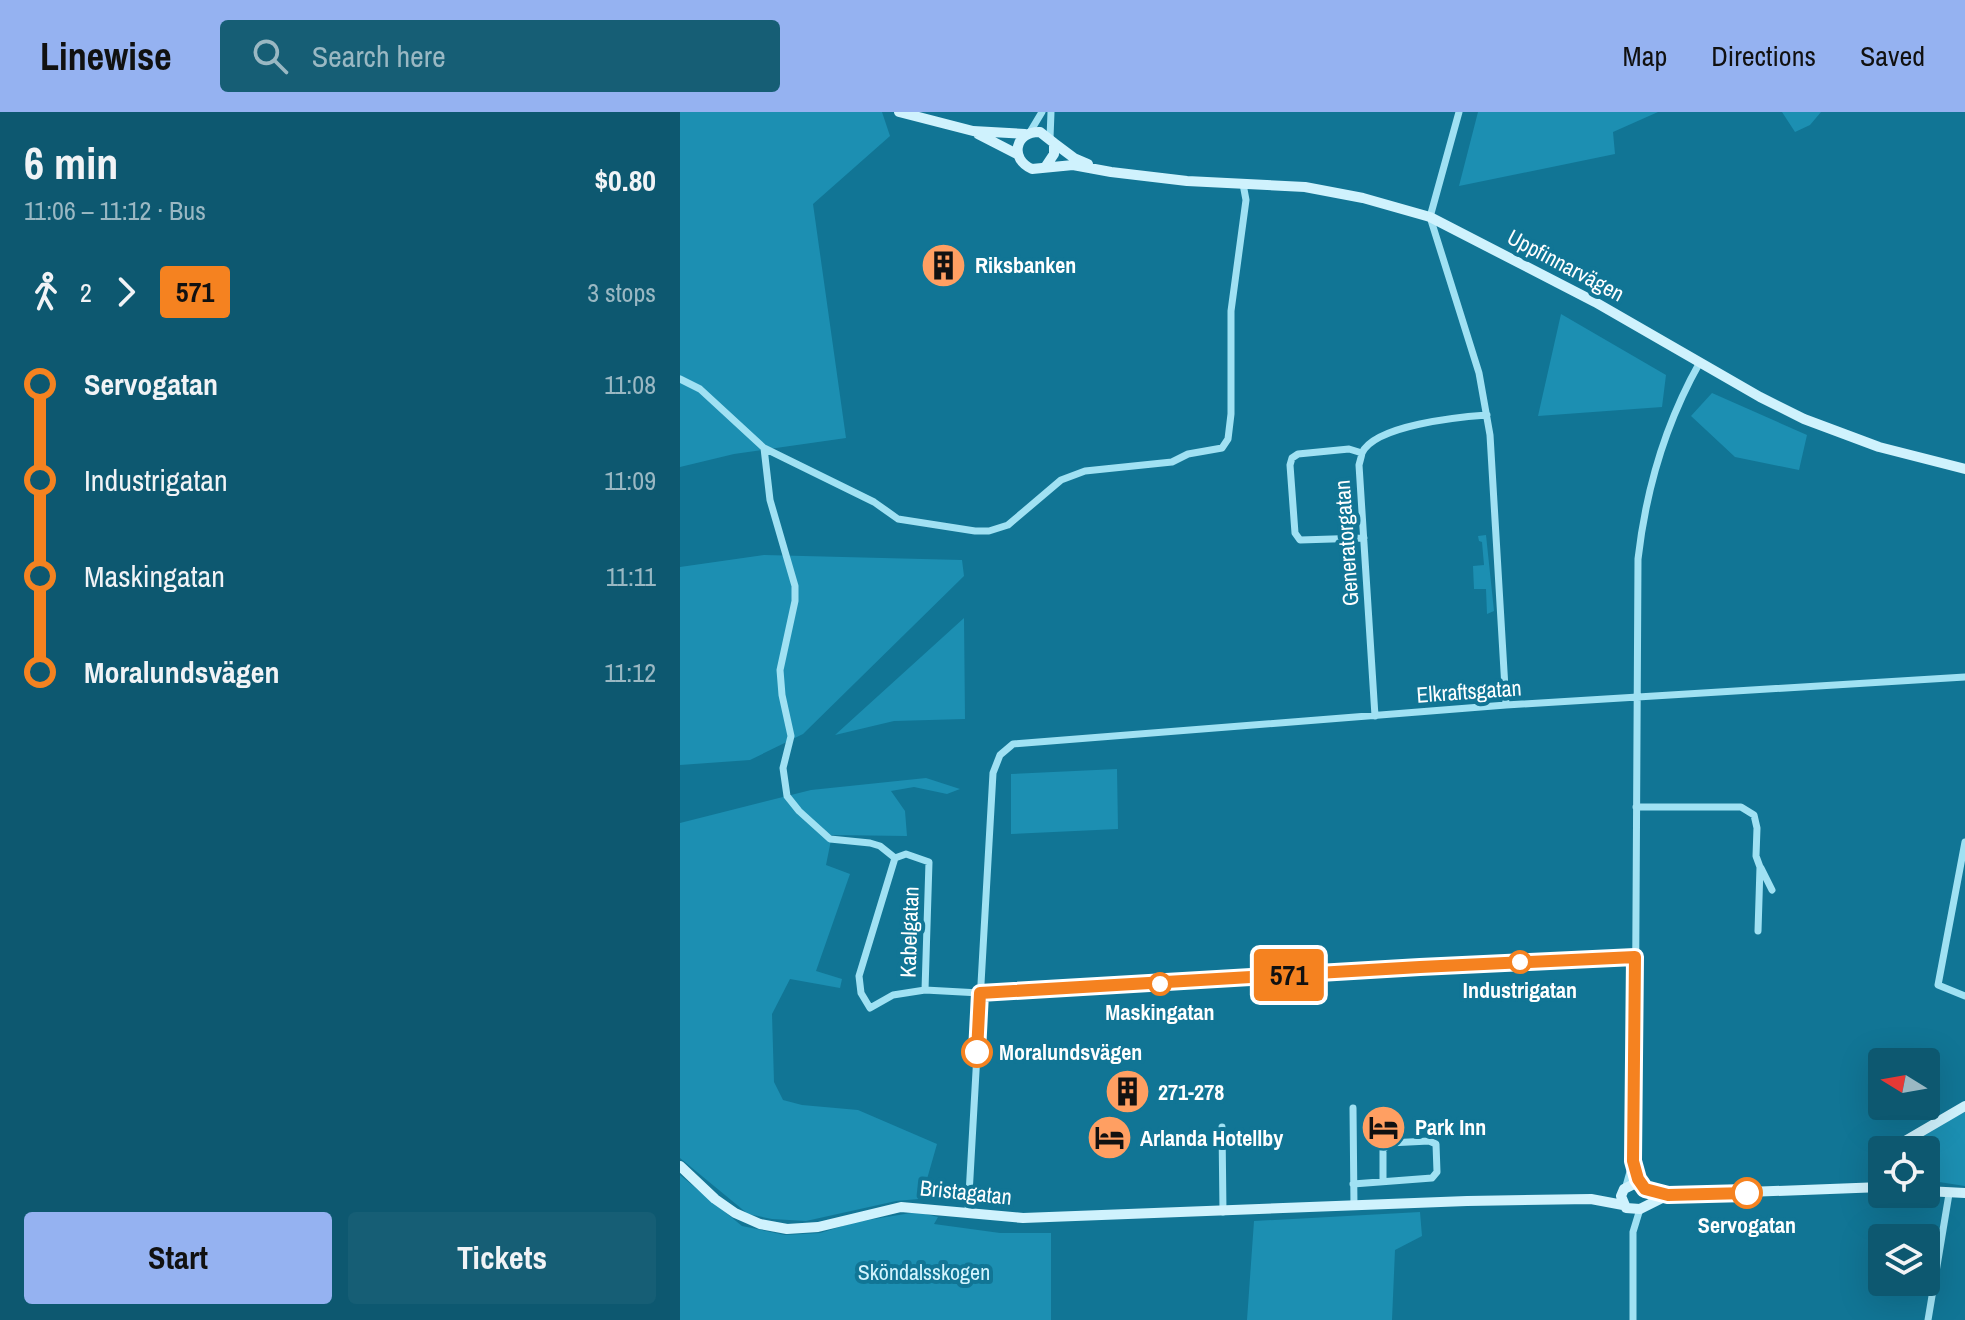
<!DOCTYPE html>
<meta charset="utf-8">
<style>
:root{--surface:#0d5870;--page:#165e75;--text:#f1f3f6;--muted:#9ab8c3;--accent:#95b2f1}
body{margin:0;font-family:"Archivo Narrow",sans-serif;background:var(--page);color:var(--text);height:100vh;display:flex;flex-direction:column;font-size:30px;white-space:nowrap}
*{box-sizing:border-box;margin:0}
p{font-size:26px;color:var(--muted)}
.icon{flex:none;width:44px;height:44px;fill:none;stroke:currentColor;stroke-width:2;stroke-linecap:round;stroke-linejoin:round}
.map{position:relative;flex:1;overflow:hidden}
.details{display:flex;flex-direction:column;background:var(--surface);width:680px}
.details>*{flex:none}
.badge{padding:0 16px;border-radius:6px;font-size:28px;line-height:52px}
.needle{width:52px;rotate:281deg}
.buttons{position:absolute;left:1188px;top:936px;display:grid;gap:16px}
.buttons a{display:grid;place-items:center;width:72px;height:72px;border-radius:8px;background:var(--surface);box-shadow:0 8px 32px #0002;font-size:40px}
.map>.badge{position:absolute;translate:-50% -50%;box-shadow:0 0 0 4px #fff}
.legs{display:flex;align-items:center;gap:12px;height:88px;padding:0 24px;font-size:26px}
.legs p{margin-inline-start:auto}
.summary{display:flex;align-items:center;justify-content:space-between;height:136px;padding:0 24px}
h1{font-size:44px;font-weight:700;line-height:60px}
.action{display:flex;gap:16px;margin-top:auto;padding:16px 24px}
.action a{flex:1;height:92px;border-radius:8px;background:var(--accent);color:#111;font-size:32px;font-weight:700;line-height:92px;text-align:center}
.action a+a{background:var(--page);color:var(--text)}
ul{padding:0 24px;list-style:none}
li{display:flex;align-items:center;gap:28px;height:96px;font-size:30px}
li i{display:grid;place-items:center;width:12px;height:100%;margin:0 10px;background:currentColor}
li i::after{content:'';width:20px;height:20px;margin:-10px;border:6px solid;border-radius:50%;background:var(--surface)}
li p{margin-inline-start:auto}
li:first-child i{background:linear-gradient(#0000 50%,currentColor 0)}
li:last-child i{background:linear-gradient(currentColor 50%,#0000 0)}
header{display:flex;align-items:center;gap:48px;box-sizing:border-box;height:112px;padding:0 40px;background:var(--accent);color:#111}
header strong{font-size:38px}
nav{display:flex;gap:44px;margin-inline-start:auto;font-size:28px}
.search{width:560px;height:72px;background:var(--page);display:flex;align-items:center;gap:20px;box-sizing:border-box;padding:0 28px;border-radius:8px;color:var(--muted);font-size:30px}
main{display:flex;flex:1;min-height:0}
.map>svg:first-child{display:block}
.green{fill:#1c8fb2}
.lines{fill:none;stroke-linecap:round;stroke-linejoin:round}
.street{stroke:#a0e1f3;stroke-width:7}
.secondary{stroke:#cff2fd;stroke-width:10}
.line-1-casing{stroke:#fff;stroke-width:18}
.line-1{stroke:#f58220;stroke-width:12}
.stop-1-dot{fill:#fff;stroke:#f58220;stroke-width:4}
.labels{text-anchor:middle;stroke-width:8;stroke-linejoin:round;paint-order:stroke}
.poi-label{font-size:22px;font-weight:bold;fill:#fff;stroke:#117595;text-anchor:start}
.street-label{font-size:22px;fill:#fff;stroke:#117595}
.stop-label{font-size:22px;font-weight:bold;fill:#fff;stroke:#117595}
.park-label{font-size:22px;fill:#d3f4fe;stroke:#117595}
</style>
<header>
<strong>Linewise</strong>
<div class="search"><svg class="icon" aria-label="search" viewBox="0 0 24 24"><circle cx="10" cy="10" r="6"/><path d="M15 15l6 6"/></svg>Search here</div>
<nav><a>Map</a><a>Directions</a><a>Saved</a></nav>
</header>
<main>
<section class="details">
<div class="summary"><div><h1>6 min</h1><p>11:06 – 11:12 · Bus</p></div><b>$0.80</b></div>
<div class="legs"><svg class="icon" aria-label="walk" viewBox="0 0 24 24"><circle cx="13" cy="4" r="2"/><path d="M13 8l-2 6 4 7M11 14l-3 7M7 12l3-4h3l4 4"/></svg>2<svg class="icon" aria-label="forward" viewBox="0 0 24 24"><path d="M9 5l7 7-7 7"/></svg><b class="badge" style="background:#f58220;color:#111">571</b><p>3 stops</p></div>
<ul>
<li><i style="color:#f58220"></i><b>Servogatan</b><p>11:08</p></li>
<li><i style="color:#f58220"></i><span>Industrigatan</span><p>11:09</p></li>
<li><i style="color:#f58220"></i><span>Maskingatan</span><p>11:11</p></li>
<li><i style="color:#f58220"></i><b>Moralundsvägen</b><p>11:12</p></li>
</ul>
<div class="action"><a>Start</a><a>Tickets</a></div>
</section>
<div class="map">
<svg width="1285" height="1208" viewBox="0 0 1285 1208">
<rect width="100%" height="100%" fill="#117595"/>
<path class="green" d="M0,0H202L210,24L133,92L166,326L54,342L0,355Z
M798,0H978L933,20L935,42L779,74Z
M1102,0H1141L1130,13L1115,20Z
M881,202L986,263L982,295L858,304Z
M1032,281L1127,323L1119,358L1055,345L1011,304Z
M806,423L814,499L807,502L806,477H794L793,454L804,453L802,430L799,429L798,424Z
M84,443L282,448L284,464L123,622L70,648L0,653V455Z
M284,506L285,607L214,609L155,623Z
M437,657L438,717L331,722V662Z
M246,666L280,677L267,682L234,675L211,679L225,699L227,724L152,723L146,753L170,762L136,859L162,867L160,876L110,867L92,902L94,970L103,988L122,993L178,998L257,1032L245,1074L253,1081L250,1086L216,1089L126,1109L92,1107L68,1102L0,1046V711L131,678Z
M1285,1000V1074L1246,1068V1038H1220L1229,1029Z
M0,1063L62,1114L105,1123L140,1121L176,1110L237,1100L258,1105L254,1112L320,1121H371V1208H0Z
M740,1100L742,1124L715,1138L712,1208H567L574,1109Z"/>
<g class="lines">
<path class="street" d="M779,0L750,105L799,261L810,323L826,593
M350,20L362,0
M370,26L371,0
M0,267L20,277L84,336L194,390L218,407L295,419H309L328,413L381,368L405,359L492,350L508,342L542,336L548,327L551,302V199L566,88L563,72
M84,336L90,388L115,474V489L100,558L102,583L111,624L103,656L107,684L119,699L150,727L190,731L200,734L215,746
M682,341L669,337L618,342L612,346L610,353L615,421L620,428L684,426
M695,604L679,353C679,353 682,342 682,341C695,313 779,305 807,303
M956,695H1061L1074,703L1077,716L1076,744L1080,755L1078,819
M1285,730L1258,873L1285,884
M215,746L179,864L181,881L190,896L213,883L245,878L300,881L740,855L955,845
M215,746L226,742L249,750L245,878
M1081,756L1092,778
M673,996L674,1094
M542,1015L543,1100
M954,1051L962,1074
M673,1072L752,1066L757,1060L756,1032L749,1029L709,1031L703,1038V1069
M946,1074L953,1049L955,977L958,447C966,377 985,312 1020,250
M288,1100L313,661L320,643L333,632L826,593L1285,565
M953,1208V1120L960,1097
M1248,1208L1269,1082"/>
<path class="secondary" d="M219,0L293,19L345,22
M298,22L337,42
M374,31L394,46L408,52
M366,54L374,42V31L360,20C335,19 329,47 352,57L393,53L431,60L507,69L625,75L683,86L750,105L915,190L1080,285L1124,307L1199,335L1285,357
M1214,1038L1225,1029L1285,994
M0,1054L35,1087L55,1101L80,1112L107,1117L138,1115L221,1095L343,1106L787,1089L911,1087L943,1093
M1246,1079L1285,1081
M988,1083L960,1097L946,1096L941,1084L944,1077L954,1072L988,1083L1202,1075"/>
</g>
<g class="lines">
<defs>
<path id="line-1" d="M297,940L300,881L740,855L955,845L953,1049L958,1067L965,1077L988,1083L1067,1081"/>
</defs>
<use href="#line-1" class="line-1-casing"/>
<use href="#line-1" class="line-1"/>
</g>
<defs>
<symbol id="building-disc" viewBox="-11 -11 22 22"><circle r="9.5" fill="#ff9f62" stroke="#117595"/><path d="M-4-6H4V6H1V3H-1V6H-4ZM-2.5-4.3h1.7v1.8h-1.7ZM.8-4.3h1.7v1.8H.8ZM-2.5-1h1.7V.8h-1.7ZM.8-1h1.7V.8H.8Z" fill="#111"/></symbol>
<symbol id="hotel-disc" viewBox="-11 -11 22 22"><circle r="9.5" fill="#ff9f62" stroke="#117595"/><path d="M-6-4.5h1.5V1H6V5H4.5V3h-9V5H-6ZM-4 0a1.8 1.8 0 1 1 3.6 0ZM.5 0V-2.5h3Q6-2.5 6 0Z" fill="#111"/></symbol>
</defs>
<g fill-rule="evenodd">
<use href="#building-disc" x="238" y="128" width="51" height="51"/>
<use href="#building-disc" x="422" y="954" width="51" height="51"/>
<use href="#hotel-disc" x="678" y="990" width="51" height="51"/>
<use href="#hotel-disc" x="404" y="1000" width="51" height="51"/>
</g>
<g class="stop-1-dot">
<circle cx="840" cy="850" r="10"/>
<circle cx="480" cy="872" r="10"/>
<circle cx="297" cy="940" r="14"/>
<circle cx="1067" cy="1081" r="14"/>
</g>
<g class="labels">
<g class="poi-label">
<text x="295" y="161">Riksbanken</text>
<text x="478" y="988">271-278</text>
<text x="735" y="1023">Park Inn</text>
<text x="460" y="1034">Arlanda Hotellby</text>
</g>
<g class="street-label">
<text transform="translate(886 153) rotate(28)" y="8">Uppfinnarvägen</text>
<text transform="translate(666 431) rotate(-94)" y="8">Generatorgatan</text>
<text transform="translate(789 579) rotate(-4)" y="8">Elkraftsgatan</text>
<text transform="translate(229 820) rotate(-88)" y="8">Kabelgatan</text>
<text transform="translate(286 1080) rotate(6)" y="8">Bristagatan</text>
</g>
<g class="stop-label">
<text x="840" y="886">Industrigatan</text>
<text x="480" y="908">Maskingatan</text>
<text x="319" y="948" text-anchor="start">Moralundsvägen</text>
<text x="1067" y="1121">Servogatan</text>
</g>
<g class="park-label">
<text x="244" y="1168">Sköndalsskogen</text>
</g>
</g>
</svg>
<div class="buttons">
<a><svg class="needle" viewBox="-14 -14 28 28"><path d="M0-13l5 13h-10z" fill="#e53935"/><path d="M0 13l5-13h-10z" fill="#9ab8c3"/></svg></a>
<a><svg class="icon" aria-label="locate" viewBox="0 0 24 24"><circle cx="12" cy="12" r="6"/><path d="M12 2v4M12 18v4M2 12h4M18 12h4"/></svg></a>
<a><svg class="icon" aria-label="layers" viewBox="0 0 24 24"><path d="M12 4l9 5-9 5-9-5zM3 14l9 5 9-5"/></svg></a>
</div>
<b class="badge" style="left:609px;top:863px;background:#f58220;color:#111">571</b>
</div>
</main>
